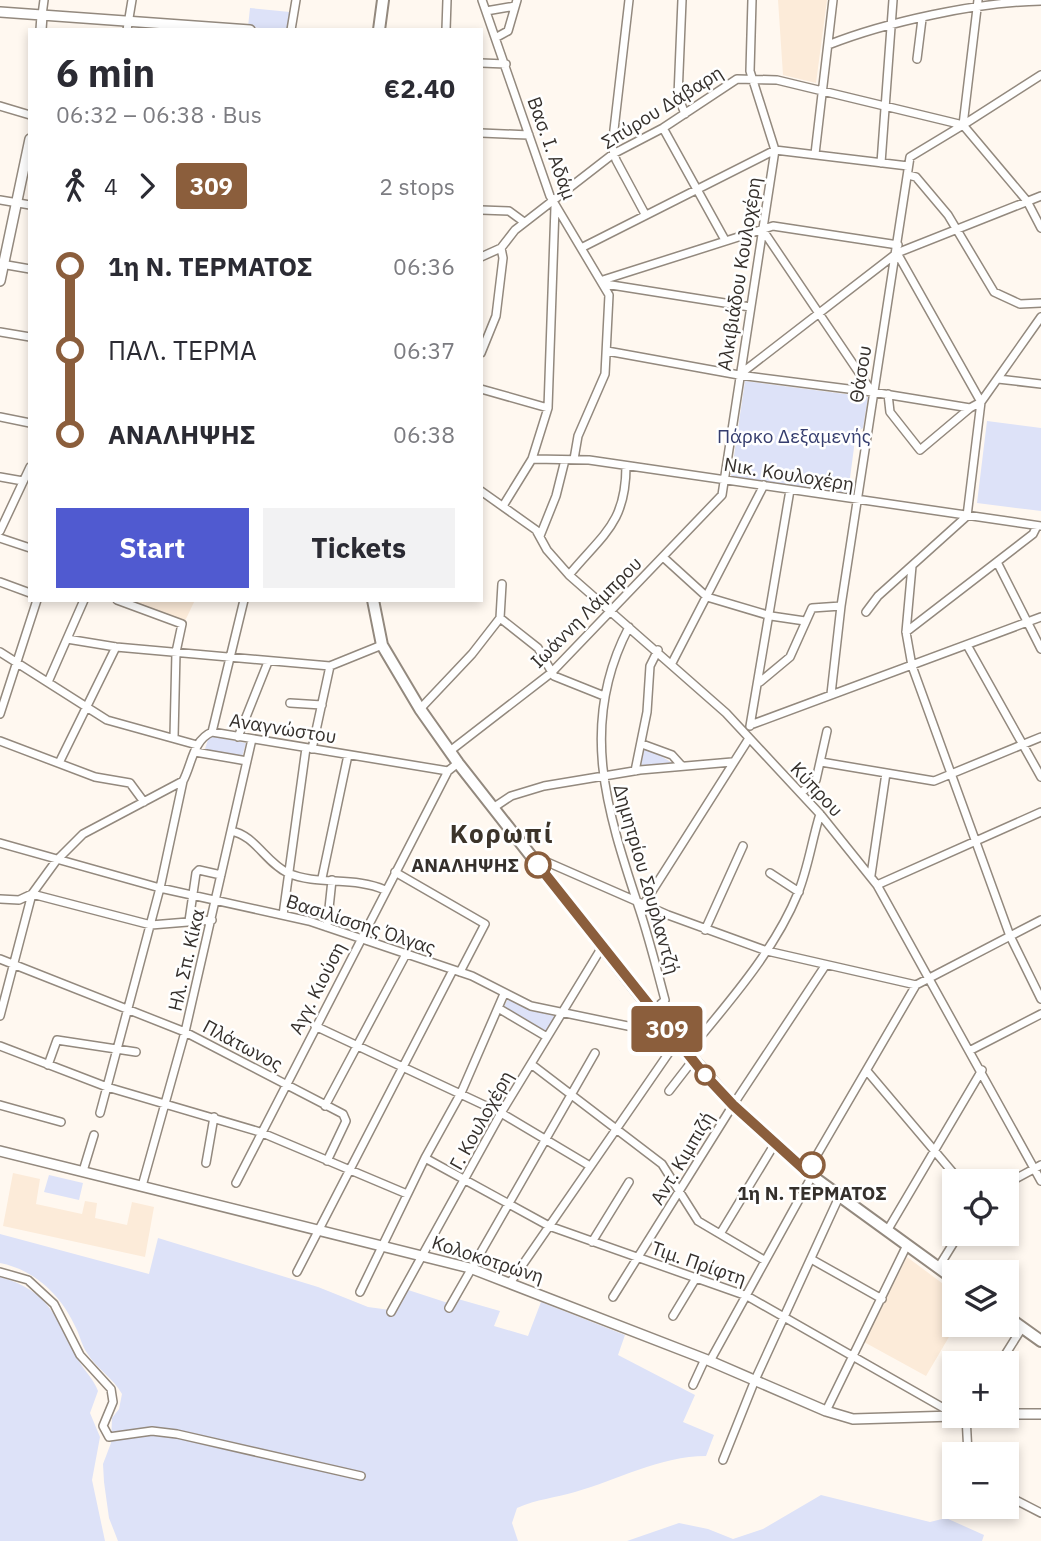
<!DOCTYPE html>
<meta charset="utf-8">
<style>
:root{--surface:#fff;--page:#f2f2f3;--text:#2b2b33;--muted:#7c7c81;--accent:#505ad0}
body{margin:0;font-family:"IBM Plex Sans",sans-serif;background:var(--page);color:var(--text);height:100vh;display:flex;flex-direction:column;font-size:26px;white-space:nowrap}
*{box-sizing:border-box;margin:0}
p{font-size:23px;color:var(--muted)}
.icon{flex:none;width:38px;height:38px;fill:none;stroke:currentColor;stroke-width:2;stroke-linecap:round;stroke-linejoin:round}
.map{position:relative;flex:1;overflow:hidden}
.details{position:absolute;left:28px;top:28px;width:455px;height:574px;display:flex;flex-direction:column;background:var(--surface);border-radius:0px;box-shadow:0 4px 10px #0003}
.details>*{flex:none}
.badge{padding:0 14px;border-radius:5px;font-size:24px;line-height:46px}
.buttons{position:absolute;left:942px;top:1169px;display:grid;gap:14px}
.buttons a{display:grid;place-items:center;width:77px;height:77px;border-radius:0px;background:var(--surface);box-shadow:0 4px 10px #0003;font-size:35px}
.map>.badge{position:absolute;translate:-50% -50%;box-shadow:0 0 0 4px #fff}
.legs{display:flex;align-items:center;gap:10px;height:77px;padding:0 28px;font-size:23px}
.legs p{margin-inline-start:auto}
.overview{display:flex;align-items:center;justify-content:space-between;height:119px;padding:0 28px}
h1{font-size:38px;font-weight:800;line-height:52px}
.cta{display:flex;gap:14px;margin-top:auto;padding:14px 28px}
.cta a{flex:1;height:80px;border-radius:0px;background:var(--accent);color:#fff;font-size:28px;font-weight:800;line-height:80px;text-align:center}
.cta a+a{background:var(--page);color:var(--text)}
ul{padding:0 28px;list-style:none}
li{display:flex;align-items:center;gap:24px;height:84px;font-size:26px}
li i{display:grid;place-items:center;width:10px;height:100%;margin:0 9px;background:currentColor}
li i::after{content:'';width:18px;height:18px;margin:-9px;border:5px solid;border-radius:50%;background:var(--surface)}
li p{margin-inline-start:auto}
li:first-child i{background:linear-gradient(#0000 50%,currentColor 0)}
li:last-child i{background:linear-gradient(currentColor 50%,#0000 0)}
.map>svg:first-child{display:block}
.built{fill:#fcebd9}
.green{fill:#dde2f8}
.lines{fill:none;stroke-linecap:round;stroke-linejoin:round}
.minor-casing{stroke:#93897e;stroke-width:10}
.tertiary-casing{stroke:#93897e;stroke-width:12}
.primary-casing{stroke:#93897e;stroke-width:14}
.minor{stroke:#fff;stroke-width:7}
.tertiary{stroke:#fff;stroke-width:9}
.primary{stroke:#fff;stroke-width:10}
.line-1-casing{stroke:#fff;stroke-width:16}
.line-1{stroke:#8b5e3c;stroke-width:10}
.stop-1-dot{fill:#fff;stroke:#8b5e3c;stroke-width:3.5}
.labels{text-anchor:middle;stroke-width:5;stroke-linejoin:round;paint-order:stroke}
.street-label{font-size:19px;fill:#35302c;stroke:#fff}
.park-label{font-size:19px;fill:#353d6e;stroke:#fff}
.stop-label{font-size:19px;font-weight:bold;fill:#35302c;stroke:#fff;text-anchor:end}
.district-label{font-size:26px;font-weight:bold;letter-spacing:2px;fill:#3c342a;stroke:#fff}
</style>
<div class="map">
<svg width="1041" height="1541" viewBox="0 0 1041 1541">
<rect width="100%" height="100%" fill="#fff8f0"/>
<path class="built" d="M778,0H827L816,83L783,75Z
M127,600H195L185,621Z
M13,1173L40,1179L36,1204L82,1214L85,1201L97,1203L95,1218L127,1225L132,1202L154,1207L145,1257L3,1226Z
M907,1257L954,1292L956,1325L926,1376L864,1342Z"/>
<path class="green" d="M250,8L290,12L287,30L248,27Z
M745,381L868,397L863,428L855,433L859,438L855,440L850,478L854,482L852,494L731,476Z
M987,421L1041,428V511L977,503Z
M209,736L246,743L242,757L205,749Z
M645,747L678,766L640,770Z
M508,999L530,1010L559,1017L547,1037L502,1010Z
M670,1008L701,1033L689,1048L663,1015Z
M49,1175L83,1183L79,1200L44,1192Z
M0,1234L149,1274L158,1238L318,1287L368,1307L390,1310L402,1288L448,1303L451,1297L500,1311L494,1326L528,1336L541,1302L625,1335L618,1355L695,1395L683,1422L714,1435L706,1456C660,1456 618,1480 575,1492C555,1498 537,1499 517,1508L512,1523L518,1541H118L109,1518L104,1482L103,1464L111,1443L112,1418L119,1409L122,1394C113,1378 97,1369 87,1353C82,1346 80,1336 76,1328C61,1295 35,1270 0,1263Z
M0,1277C50,1291 56,1318 78,1359C84,1371 94,1379 98,1391L90,1413L100,1437L92,1480L105,1541H0Z
M821,1495L930,1522L946,1518L984,1535L982,1541H627L679,1523L708,1529L733,1539L763,1529Z"/>
<g class="lines">
<defs>
<path id="minor" d="M482,0L550,196L609,295L605,374L578,436L574,459
M629,0L612,147L616,160L645,214
M682,0L678,96L685,114
M486,11L515,6
M42,15L44,0
M127,30L132,0
M291,30L296,0
M446,30L447,0
M497,37L508,31L517,0
M828,45C886,22 978,2 1041,1
M917,59L922,19
M481,63L506,64
M0,106L30,115
M963,125L1027,201L1041,228
M663,128L725,240
M481,133L529,135
M815,154L833,0
M881,163L893,0
M908,175L916,177L948,215L994,292L1020,304L1041,303
M0,200L30,205
M481,210L509,211L524,222
M762,229L872,392
M581,248L775,150L908,166
M897,253L981,402
M481,257L501,248L515,230L613,154L663,128L737,79L777,80L963,125L1041,75
M1,264L30,269
M603,280L773,226L898,245
M605,284L750,307
M0,332L30,337
M607,351L739,375L872,392L970,408L981,402L1041,317
M481,353L496,316L503,258L501,248
M739,375L897,253L1041,196
M998,379L1041,384
M481,389L548,408
M888,394L890,412L920,450L970,408
M0,417L30,423
M532,459L589,460L1041,526
M0,477L23,481
M481,491L536,530L547,550L569,575L726,713L820,814L877,885L1041,1181
M503,506L532,459L548,408L555,207
M0,531L30,467
M540,536L556,496L565,460
M0,538L30,548
M663,557L707,597L771,616L805,621
M997,562L1041,649
M912,566L906,632L912,666L1010,936L1041,999
M569,575C603,534 626,523 626,466
M0,582L30,593
M117,600L182,624L176,652L174,737
M866,612L878,596L967,516L981,402
M500,618L538,648L554,676L604,696
M629,627C578,724 607,811 639,908C649,938 657,970 665,1000L653,1011
M906,632L1033,534L1037,526
M67,639L116,647L330,666L382,645
M967,645L1041,777
M0,652L107,720L197,745
M672,663L764,485
M48,682L84,600
M760,682L790,657L812,608L841,606L910,157L963,125L978,0
M831,694L841,606
M290,703L322,705
M420,709L472,654L500,618L502,584
M0,714L37,600
M753,724L1041,617
M750,726L790,490
M212,732L244,600
M238,737L268,662
M0,741L95,777L130,783L144,802
M642,744L672,755L682,766
M312,749L330,666
M450,751L551,673L722,495L775,150L750,71L752,0
M195,752L247,761
M821,762L934,781L1041,737
M59,763L116,647
M635,771L647,712L650,666L658,650
M801,793L816,780L827,731
M493,808L511,796L544,786L640,770L732,762
M231,831C255,835 266,863 288,873C318,886 354,876 385,890
M0,843L160,888L309,921L472,976L531,1006L652,1031L666,1028
M531,855L668,915L767,951L916,985L1041,920
M395,872L485,924L460,972
M770,873L799,892
M871,875L886,773
M322,878L348,755
M877,885L1041,812
M0,899L19,900L32,894L151,925L212,920
M642,907L748,740
M283,915L306,748
M189,921L196,873L199,870L221,875
M327,927L332,880
M705,930L743,846
M0,959L185,1032L343,1114L346,1121L327,1161
M498,1008L547,1037
M0,1016L32,894L56,861L83,834L183,781C192,764 193,740 212,732L448,771L458,763
M315,1026L501,1113L590,1166
M0,1046L107,1087L260,1132L407,1194
M971,1050L1041,1014
M687,1053C727,1004 774,952 798,893C808,868 812,840 820,814
M531,1064L662,1164L698,1221L764,1260
M48,1065L57,1040L136,1052
M867,1071L960,1181
M669,1091L693,1060
M0,1105L61,1122
M325,1106L405,956
M100,1113L160,888L183,781
M425,1158L549,1226L747,1296L954,1414
M206,1163L214,1117
M83,1171L94,1135
M807,1172L916,985
M236,1183L448,771
M1006,1184L1041,1165
M142,1186L185,1032L252,739
M887,1231L982,1070
M720,1234L774,1145
M592,1242L629,1182
M811,1259L882,1299
M938,1268L959,1234
M0,1272L28,1280L54,1304L80,1355L111,1389L113,1402L103,1426L109,1437L152,1431L177,1434L361,1476
M297,1272L453,970
M510,1283L677,1041
M360,1292L425,1158L461,1093L504,994
M613,1297L733,1105L825,966
M449,1308L595,1053
M391,1312L501,1113L602,947
M673,1316L696,1278
M710,1361L812,1176
M1000,1363L1022,1328
M693,1385L705,1359
M826,1411L907,1245
M966,1416L968,1454
M723,1460L755,1380L839,1197
M1006,1495L1041,1513"/>
<path id="tertiary" d="M0,12L250,30
M41,30L42,15
M0,281L30,139
M0,1151L470,1268L710,1361L826,1411L853,1419L954,1416
M1006,1414H1041"/>
<path id="primary" d="M379,30L383,0
M373,600L382,645L420,709L458,763L666,1028L733,1105L812,1176L954,1279
M1006,1316L1041,1341"/>
</defs>
<use href="#minor" class="minor-casing"/>
<use href="#tertiary" class="tertiary-casing"/>
<use href="#primary" class="primary-casing"/>
<use href="#minor" class="minor"/>
<use href="#tertiary" class="tertiary"/>
<use href="#primary" class="primary"/>
</g>
<g class="lines">
<defs>
<path id="line-1" d="M538,865L704,1074L733,1105L807,1172L812,1165"/>
</defs>
<use href="#line-1" class="line-1-casing"/>
<use href="#line-1" class="line-1"/>
</g>
<g class="stop-1-dot">
<circle cx="538" cy="865" r="12"/>
<circle cx="705" cy="1075" r="9"/>
<circle cx="812" cy="1165" r="12"/>
</g>
<g class="labels">
<g class="street-label">
<text transform="translate(662 107) rotate(-32)" y="7">Σπύρου Δάβαρη</text>
<text transform="translate(552 148) rotate(70)" y="7">Βασ. Ι. Αδάμ</text>
<text transform="translate(739 274) rotate(-81)" y="7">Αλκιβιάδου Κουλοχέρη</text>
<text transform="translate(860 374) rotate(-81)" y="7">Θάσου</text>
<text transform="translate(789 474) rotate(9)" y="7">Νικ. Κουλοχέρη</text>
<text transform="translate(586 612) rotate(-45)" y="7">Ιωάννη Λάμπρου</text>
<text transform="translate(283 728) rotate(9)" y="7">Αναγνώστου</text>
<text transform="translate(817 789) rotate(47)" y="7">Κύπρου</text>
<text transform="translate(647 879) rotate(74)" y="7">Δημητρίου Σουρλαντζή</text>
<text transform="translate(361 924) rotate(18)" y="7">Βασιλίσσης Όλγας</text>
<text transform="translate(186 960) rotate(-77)" y="7">Ηλ. Σπ. Κίκα</text>
<text transform="translate(317 988) rotate(-63)" y="7">Αγγ. Κιούση</text>
<text transform="translate(243 1045) rotate(28)" y="7">Πλάτωνος</text>
<text transform="translate(481 1120) rotate(-61)" y="7">Γ. Κουλοχέρη</text>
<text transform="translate(682 1158) rotate(-59)" y="7">Αντ. Κιμπιζή</text>
<text transform="translate(488 1259) rotate(18)" y="7">Κολοκοτρώνη</text>
<text transform="translate(699 1263) rotate(19)" y="7">Τιμ. Πρίφτη</text>
</g>
<g class="park-label">
<text x="794" y="443">Πάρκο Δεξαμενής</text>
</g>
<g class="stop-label">
<text x="519" y="872">ΑΝΑΛΗΨΗΣ</text>
<text x="812" y="1200" text-anchor="middle">1η Ν. ΤΕΡΜΑΤΟΣ</text>
</g>
<g class="district-label">
<text x="502" y="843">Κορωπί</text>
</g>
</g>
</svg>
<div class="buttons">
<a><svg class="icon" aria-label="locate" viewBox="0 0 24 24"><circle cx="12" cy="12" r="6"/><path d="M12 2v4M12 18v4M2 12h4M18 12h4"/></svg></a>
<a><svg class="icon" aria-label="layers" viewBox="0 0 24 24"><path d="M12 4l9 5-9 5-9-5zM3 14l9 5 9-5"/></svg></a>
<a>+</a>
<a>−</a>
</div>
<b class="badge" style="left:667px;top:1029px;background:#8b5e3c;color:#fff">309</b>
<section class="details">
<div class="overview"><div><h1>6 min</h1><p>06:32 – 06:38 · Bus</p></div><b>€2.40</b></div>
<div class="legs"><svg class="icon" aria-label="walk" viewBox="0 0 24 24"><circle cx="13" cy="4" r="2"/><path d="M13 8l-2 6 4 7M11 14l-3 7M7 12l3-4h3l4 4"/></svg>4<svg class="icon" aria-label="forward" viewBox="0 0 24 24"><path d="M9 5l7 7-7 7"/></svg><b class="badge" style="background:#8b5e3c;color:#fff">309</b><p>2 stops</p></div>
<ul>
<li><i style="color:#8b5e3c"></i><b>1η Ν. ΤΕΡΜΑΤΟΣ</b><p>06:36</p></li>
<li><i style="color:#8b5e3c"></i><span>ΠΑΛ. ΤΕΡΜΑ</span><p>06:37</p></li>
<li><i style="color:#8b5e3c"></i><b>ΑΝΑΛΗΨΗΣ</b><p>06:38</p></li>
</ul>
<div class="cta"><a>Start</a><a>Tickets</a></div>
</section>
</div>
